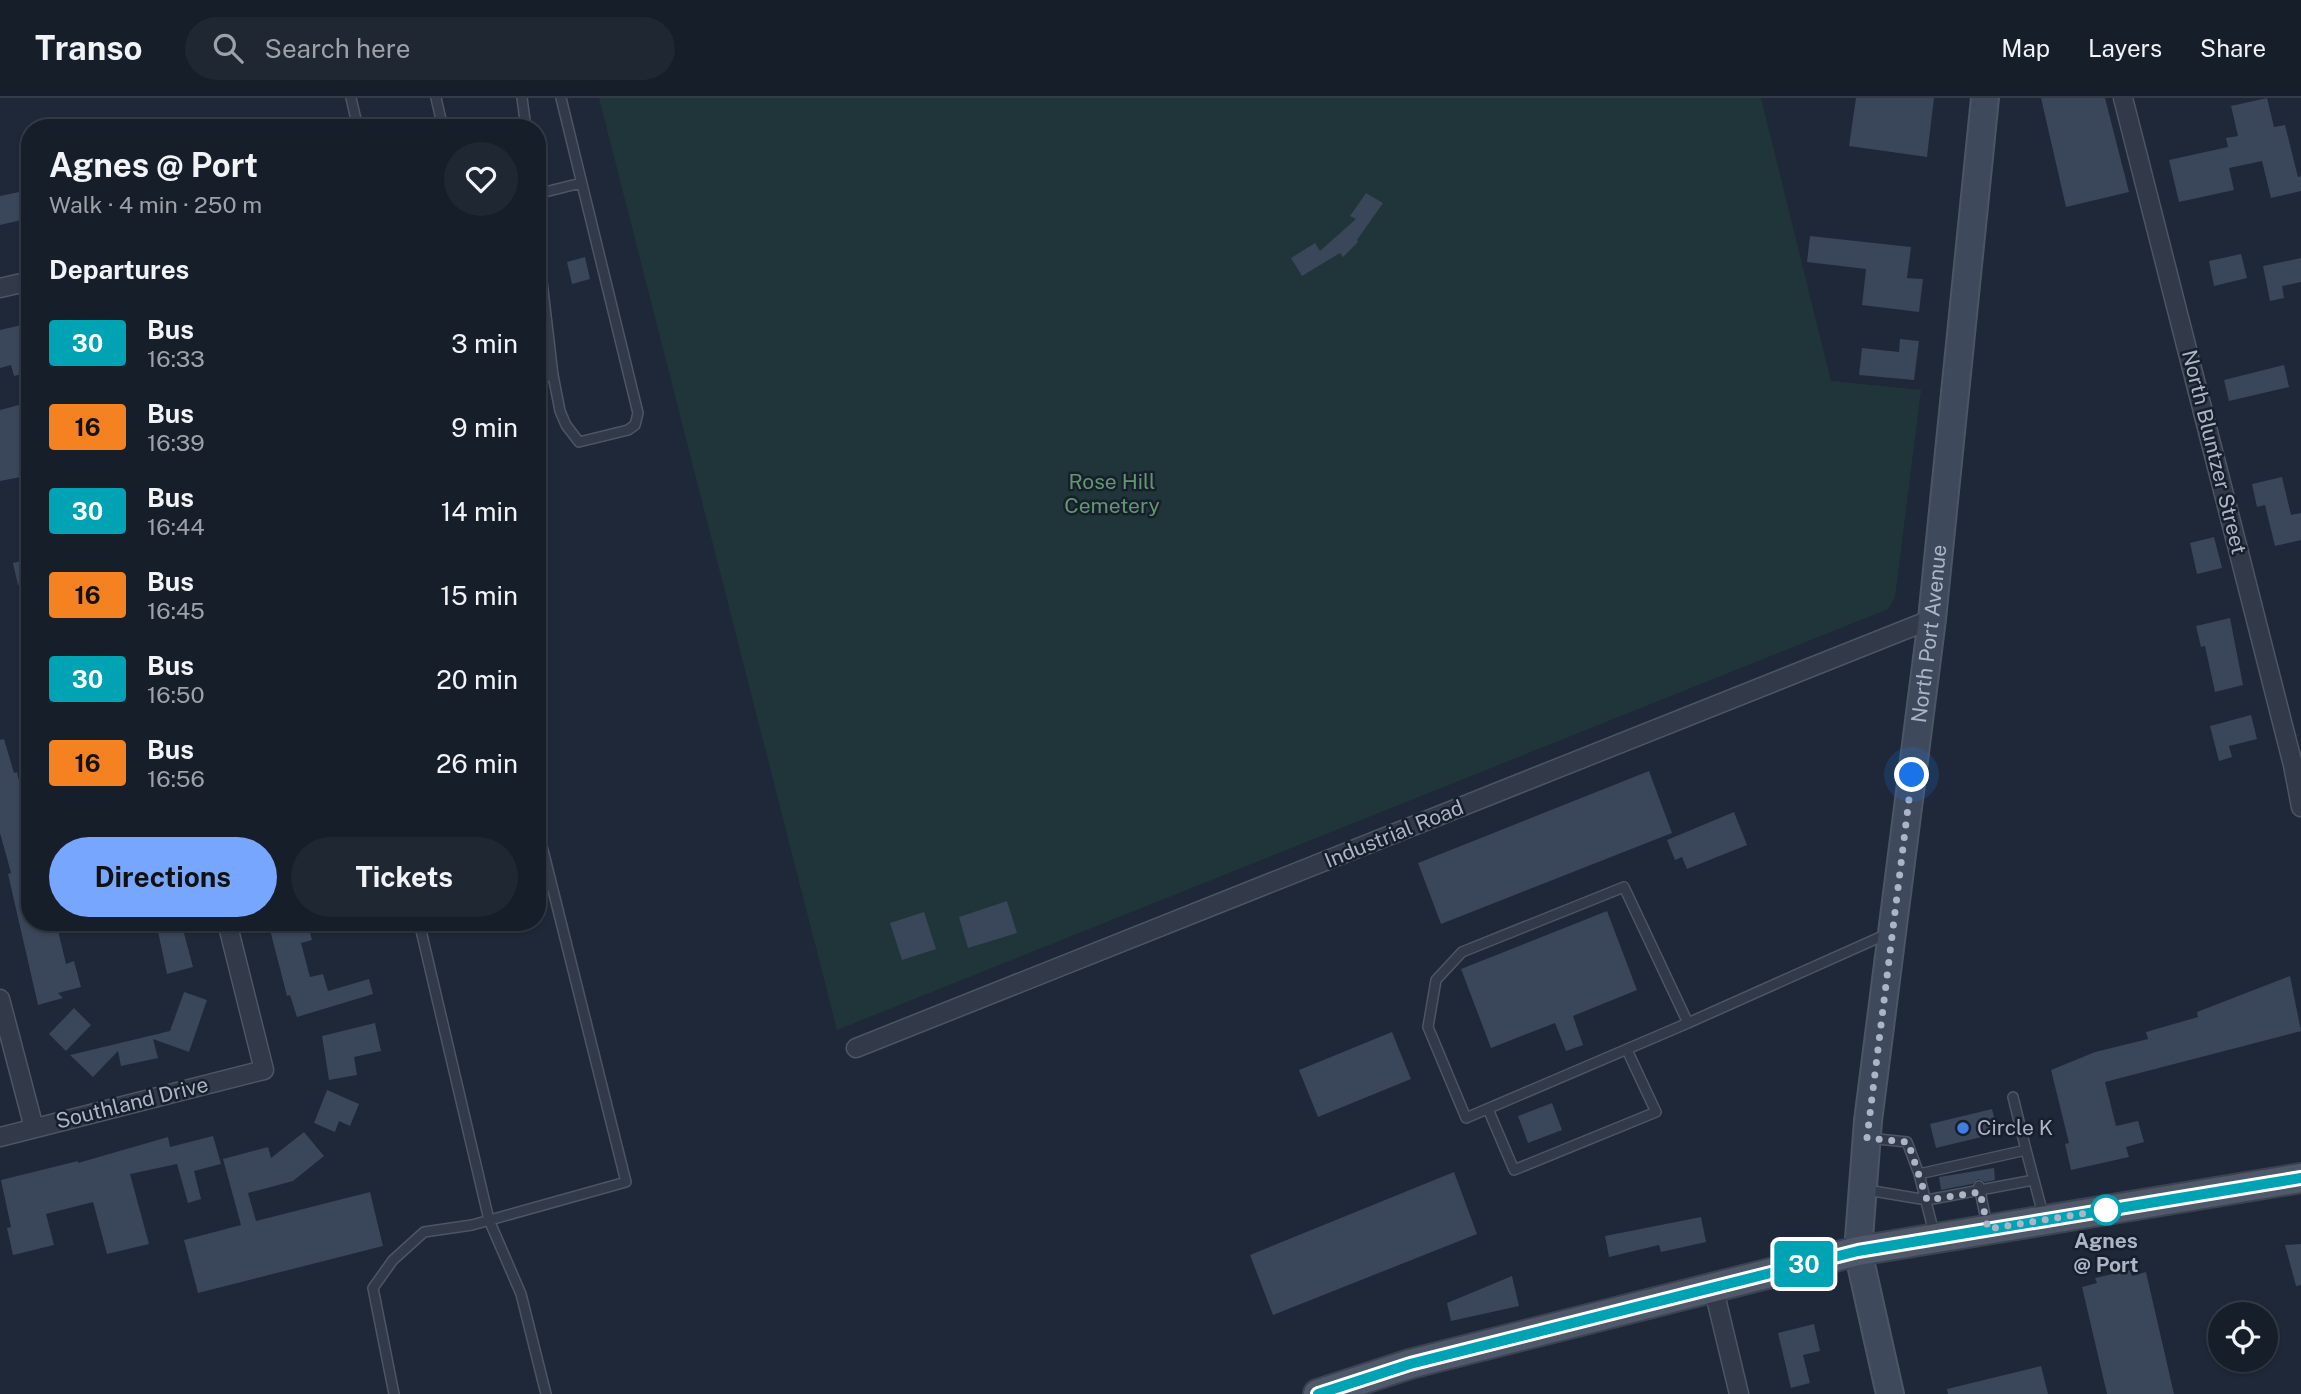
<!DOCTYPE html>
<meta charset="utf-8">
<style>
:root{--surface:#161e2a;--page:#1f2732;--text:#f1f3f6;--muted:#9ea2a8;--line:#353c47;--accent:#77a6ff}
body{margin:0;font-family:"Public Sans",sans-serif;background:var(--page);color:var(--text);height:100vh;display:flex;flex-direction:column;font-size:26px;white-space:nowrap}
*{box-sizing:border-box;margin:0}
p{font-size:23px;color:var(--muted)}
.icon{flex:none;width:38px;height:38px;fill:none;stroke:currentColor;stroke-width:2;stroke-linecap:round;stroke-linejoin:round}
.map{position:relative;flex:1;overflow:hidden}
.drawer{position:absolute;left:21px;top:21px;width:525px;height:812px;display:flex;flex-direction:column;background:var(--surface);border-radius:28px;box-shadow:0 2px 5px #0004,0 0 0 2px var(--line)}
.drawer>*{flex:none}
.badge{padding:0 14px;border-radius:5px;font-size:24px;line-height:46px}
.buttons{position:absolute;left:2208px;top:1204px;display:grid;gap:14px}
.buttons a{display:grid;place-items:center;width:70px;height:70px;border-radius:50%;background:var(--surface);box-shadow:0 2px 5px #0004,0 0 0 2px var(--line);font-size:35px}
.you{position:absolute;width:35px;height:35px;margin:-18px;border:5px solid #fff;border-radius:50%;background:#1a73e8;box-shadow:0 0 0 10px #1a73e833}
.map>.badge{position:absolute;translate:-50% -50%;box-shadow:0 0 0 4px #fff}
h2{padding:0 28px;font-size:26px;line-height:63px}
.round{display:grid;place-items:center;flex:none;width:74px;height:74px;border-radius:37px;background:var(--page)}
.head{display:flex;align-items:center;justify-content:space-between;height:119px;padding:0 28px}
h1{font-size:33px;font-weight:700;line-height:52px}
.button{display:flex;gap:14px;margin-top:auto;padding:14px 28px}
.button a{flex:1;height:80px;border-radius:42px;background:var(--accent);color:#111;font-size:28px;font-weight:700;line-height:80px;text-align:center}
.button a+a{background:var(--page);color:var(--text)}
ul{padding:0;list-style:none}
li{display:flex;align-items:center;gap:21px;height:84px;padding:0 28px}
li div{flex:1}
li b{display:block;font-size:26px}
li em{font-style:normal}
li .badge{min-width:77px;font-weight:700;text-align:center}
header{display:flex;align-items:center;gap:42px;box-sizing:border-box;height:98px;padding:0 35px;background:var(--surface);border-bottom:2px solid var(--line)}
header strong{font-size:33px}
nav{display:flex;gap:38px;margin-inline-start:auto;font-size:24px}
.search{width:490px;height:63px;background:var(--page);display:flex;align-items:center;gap:18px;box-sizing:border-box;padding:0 24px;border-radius:38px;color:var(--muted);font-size:26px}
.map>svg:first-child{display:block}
.green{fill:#203539}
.building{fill:#3a4659}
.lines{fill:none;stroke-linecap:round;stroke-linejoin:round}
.lane-casing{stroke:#4c5564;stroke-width:12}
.street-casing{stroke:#4c5564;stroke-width:21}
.secondary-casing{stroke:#4c5564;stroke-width:30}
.primary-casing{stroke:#3b4352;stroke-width:32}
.lane{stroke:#323a49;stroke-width:9}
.street{stroke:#323a49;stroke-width:18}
.secondary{stroke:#3f495c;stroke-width:26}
.primary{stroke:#4f5969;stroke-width:28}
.line-casing{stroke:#fff;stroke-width:16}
.line{stroke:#00a3b4;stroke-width:10}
.walk{stroke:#acb5c6;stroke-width:7;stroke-dasharray:0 12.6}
.shop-dot{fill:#3f7fe0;stroke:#171f2d;stroke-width:2.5}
.stop-dot{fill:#fff;stroke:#00a3b4;stroke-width:3.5}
.labels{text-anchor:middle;stroke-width:5;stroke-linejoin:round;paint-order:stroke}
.street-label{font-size:21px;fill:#acb5c6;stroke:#171f2d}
.park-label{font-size:21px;fill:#629870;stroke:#171f2d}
.poi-label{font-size:21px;fill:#acb5c6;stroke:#171f2d;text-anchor:start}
.stop-label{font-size:21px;font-weight:bold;fill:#acb5c6;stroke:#171f2d}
</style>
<header>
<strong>Transo</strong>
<div class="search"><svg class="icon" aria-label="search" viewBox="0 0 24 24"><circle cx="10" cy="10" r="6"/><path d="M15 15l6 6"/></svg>Search here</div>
<nav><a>Map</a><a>Layers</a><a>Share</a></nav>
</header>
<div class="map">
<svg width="2301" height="1296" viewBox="0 0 2301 1296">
<rect width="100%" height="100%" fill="#1e2838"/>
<path class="green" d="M599,0H1761L1831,283L1921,292L1895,499L1888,511L837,932Z"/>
<path class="building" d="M1856,0H1934L1927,59L1849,48Z
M2041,0H2105L2129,94L2066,109Z
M2267,0L2274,29L2285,27L2298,79L2301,78V93L2271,100L2262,63L2229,70L2234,92L2179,104L2169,62L2228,49L2226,40L2238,38L2231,8Z
M24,93L30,120L0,127V98Z
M1366,95L1383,105L1357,142L1358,144L1343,159L1340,155L1302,178L1291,160L1315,145L1320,153L1356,121L1350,118Z
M1810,138L1911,149L1907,180L1923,181L1919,214L1862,207L1866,171L1807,164Z
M2241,156L2247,180L2214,188L2209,163Z
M585,159L590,181L572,186L567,164Z
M2301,160V184L2282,188L2284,200L2270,203L2263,168Z
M30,225V274L14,278L11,267L0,270V232Z
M1900,241L1919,243L1914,282L1859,277L1862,250L1899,254Z
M2284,267L2289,289L2229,303L2224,282Z
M30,304V349L19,352L26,378L0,383V312Z
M2282,379L2291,417L2301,415V442L2275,448L2265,407L2257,409L2252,386Z
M2214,439L2222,470L2197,476L2190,445Z
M30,461V484L18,487L13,465Z
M2230,520L2243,587L2215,594L2205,548L2201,549L2196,528Z
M2251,617L2257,641L2229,648L2232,659L2219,663L2210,628Z
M4,641L14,675L17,674L28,721H30V824H56L66,866L74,863L81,889L58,895L63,900L38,907L8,776L11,775L0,735V642Z
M1649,673L1672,735L1441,826L1418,765Z
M1734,714L1747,747L1687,771L1682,759L1675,762L1667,742Z
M1007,803L1017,835L968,850L959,819Z
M1607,813L1637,892L1573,918L1583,947L1566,953L1555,925L1491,950L1461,871Z
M924,814L936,851L902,862L890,825Z
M156,824H181L193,869L167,876Z
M268,824H307L312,842L301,845L310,879L323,876L328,893L369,881L373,896L297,919L290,897L287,898Z
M2290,878L2301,933L2105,984L2116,1028L2138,1023L2144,1044L2126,1049L2129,1059L2071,1072L2065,1046L2069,1045L2051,972L2095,954L2148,941L2146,934L2198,919L2197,914Z
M184,894L207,902L189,954L153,941L158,960L121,968L118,953L93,979L70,957L170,933Z
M74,910L91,927L66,953L49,936Z
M375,925L381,953L354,959L357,977L329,982L322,938Z
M1392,934L1411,981L1318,1019L1299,972Z
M327,992L359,1006L350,1028L339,1023L335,1034L314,1025Z
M1552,1005L1562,1032L1528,1045L1518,1018Z
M1992,1011L1998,1035L1936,1050L1930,1026Z
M304,1034L324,1058L293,1083L248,1095L256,1123L370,1094L383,1148L198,1195L184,1142L241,1127L223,1061L268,1049L271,1060Z
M213,1038L221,1066L194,1073L201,1101L188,1105L177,1066L130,1076L149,1146L107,1156L93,1104L46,1116L54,1147L13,1157L7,1130L11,1129L1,1082L78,1063V1065L168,1039L170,1049Z
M1994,1070L1995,1082L1985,1084L1978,1081L1972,1086L1941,1092L1939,1079Z
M1454,1074L1477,1136L1273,1217L1250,1157Z
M1701,1119L1706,1144L1661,1154L1659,1147L1609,1159L1605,1138Z
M2301,1146V1187L2296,1188L2285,1147Z
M2130,1172L2132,1178L2146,1174L2174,1296H2107L2082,1189L2097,1185L2095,1180Z
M1512,1178L1519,1208L1451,1223L1447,1205Z
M1814,1226L1820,1253L1803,1257L1810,1285L1791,1290L1778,1235Z
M2041,1268L2048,1296H1948L1947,1291Z"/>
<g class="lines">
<defs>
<path id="lane" d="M351,0L358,30
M436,0L443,30
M522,0L526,30
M537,96L581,85
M537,141L553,277L560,313L566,327L579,344L628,332L635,327L638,315L561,0
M537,281L553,277
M419,824L489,1122L521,1196L546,1296
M1688,925L1466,1020L1428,929L1436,882L1462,854L1624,789L1688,925L1887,836
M2013,999L2026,1052
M1488,1011L1514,1072L1656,1014L1627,952
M1868,1040L1907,1044L1919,1076
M1979,1088L1987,1127
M1867,1092L1927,1102L2034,1082
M1934,1135L1919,1076L2026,1052L2044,1120
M394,1296L373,1190L393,1162L424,1134L472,1127L626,1084L537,728"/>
<path id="street" d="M2123,0L2293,667L2301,709
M0,190L30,183
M0,901L34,1030
M856,950L1932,521
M0,1039L264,972L227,824
M1713,1188L1739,1296"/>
<g id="secondary">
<path id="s1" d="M1890,1296L1858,1153L1868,1023L1932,521L1985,0"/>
</g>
<path id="primary" d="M1318,1296L1410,1266L1858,1153L2301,1080"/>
</defs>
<use href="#lane" class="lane-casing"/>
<use href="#street" class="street-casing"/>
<use href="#secondary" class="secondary-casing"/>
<use href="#primary" class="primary-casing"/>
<use href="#lane" class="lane"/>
<use href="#street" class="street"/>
<use href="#secondary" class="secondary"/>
<use href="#primary" class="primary"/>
</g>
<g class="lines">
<defs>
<path id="line" d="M1318,1296L1410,1266L1858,1153L2301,1080"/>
</defs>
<use href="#line" class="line-casing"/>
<use href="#line" class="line"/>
<path class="walk" d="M1912,677L1867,1040L1908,1044L1927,1102L1980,1094L1988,1131L2106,1112"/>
</g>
<circle class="shop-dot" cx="1963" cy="1030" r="7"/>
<circle class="stop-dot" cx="2106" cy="1112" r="14"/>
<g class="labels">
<g class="street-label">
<text transform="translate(2214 354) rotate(76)" y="7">North Bluntzer Street</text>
<text dy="7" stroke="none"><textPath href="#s1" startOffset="768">North Port Avenue</textPath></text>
<text transform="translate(1394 736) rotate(-22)" y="7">Industrial Road</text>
<text transform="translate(132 1005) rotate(-14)" y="7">Southland Drive</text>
</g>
<g class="park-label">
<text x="1112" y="391">Rose Hill<tspan x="1112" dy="24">Cemetery</tspan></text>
</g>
<g class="poi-label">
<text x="1977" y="1037">Circle K</text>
</g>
<g class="stop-label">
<text x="2106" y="1150">Agnes<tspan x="2106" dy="24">@ Port</tspan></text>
</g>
</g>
</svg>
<div class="buttons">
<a><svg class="icon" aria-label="locate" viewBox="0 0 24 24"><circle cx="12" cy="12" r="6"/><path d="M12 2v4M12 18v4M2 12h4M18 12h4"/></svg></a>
</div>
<div class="you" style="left:1912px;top:677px"></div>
<b class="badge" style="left:1804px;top:1166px;background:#00a3b4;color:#fff">30</b>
<section class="drawer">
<div class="head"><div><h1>Agnes @ Port</h1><p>Walk · 4 min · 250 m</p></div><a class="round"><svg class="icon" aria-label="heart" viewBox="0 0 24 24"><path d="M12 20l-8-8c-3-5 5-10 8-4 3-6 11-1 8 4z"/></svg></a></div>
<h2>Departures</h2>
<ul>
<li><span class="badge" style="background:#00a3b4;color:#fff">30</span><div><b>Bus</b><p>16:33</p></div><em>3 min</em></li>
<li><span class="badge" style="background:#f58220;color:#111">16</span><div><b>Bus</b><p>16:39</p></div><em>9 min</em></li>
<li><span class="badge" style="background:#00a3b4;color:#fff">30</span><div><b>Bus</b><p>16:44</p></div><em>14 min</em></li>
<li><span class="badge" style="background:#f58220;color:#111">16</span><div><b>Bus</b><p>16:45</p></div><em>15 min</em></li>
<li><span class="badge" style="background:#00a3b4;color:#fff">30</span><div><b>Bus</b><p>16:50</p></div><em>20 min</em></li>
<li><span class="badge" style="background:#f58220;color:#111">16</span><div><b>Bus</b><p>16:56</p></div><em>26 min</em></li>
</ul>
<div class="button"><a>Directions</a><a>Tickets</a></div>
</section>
</div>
